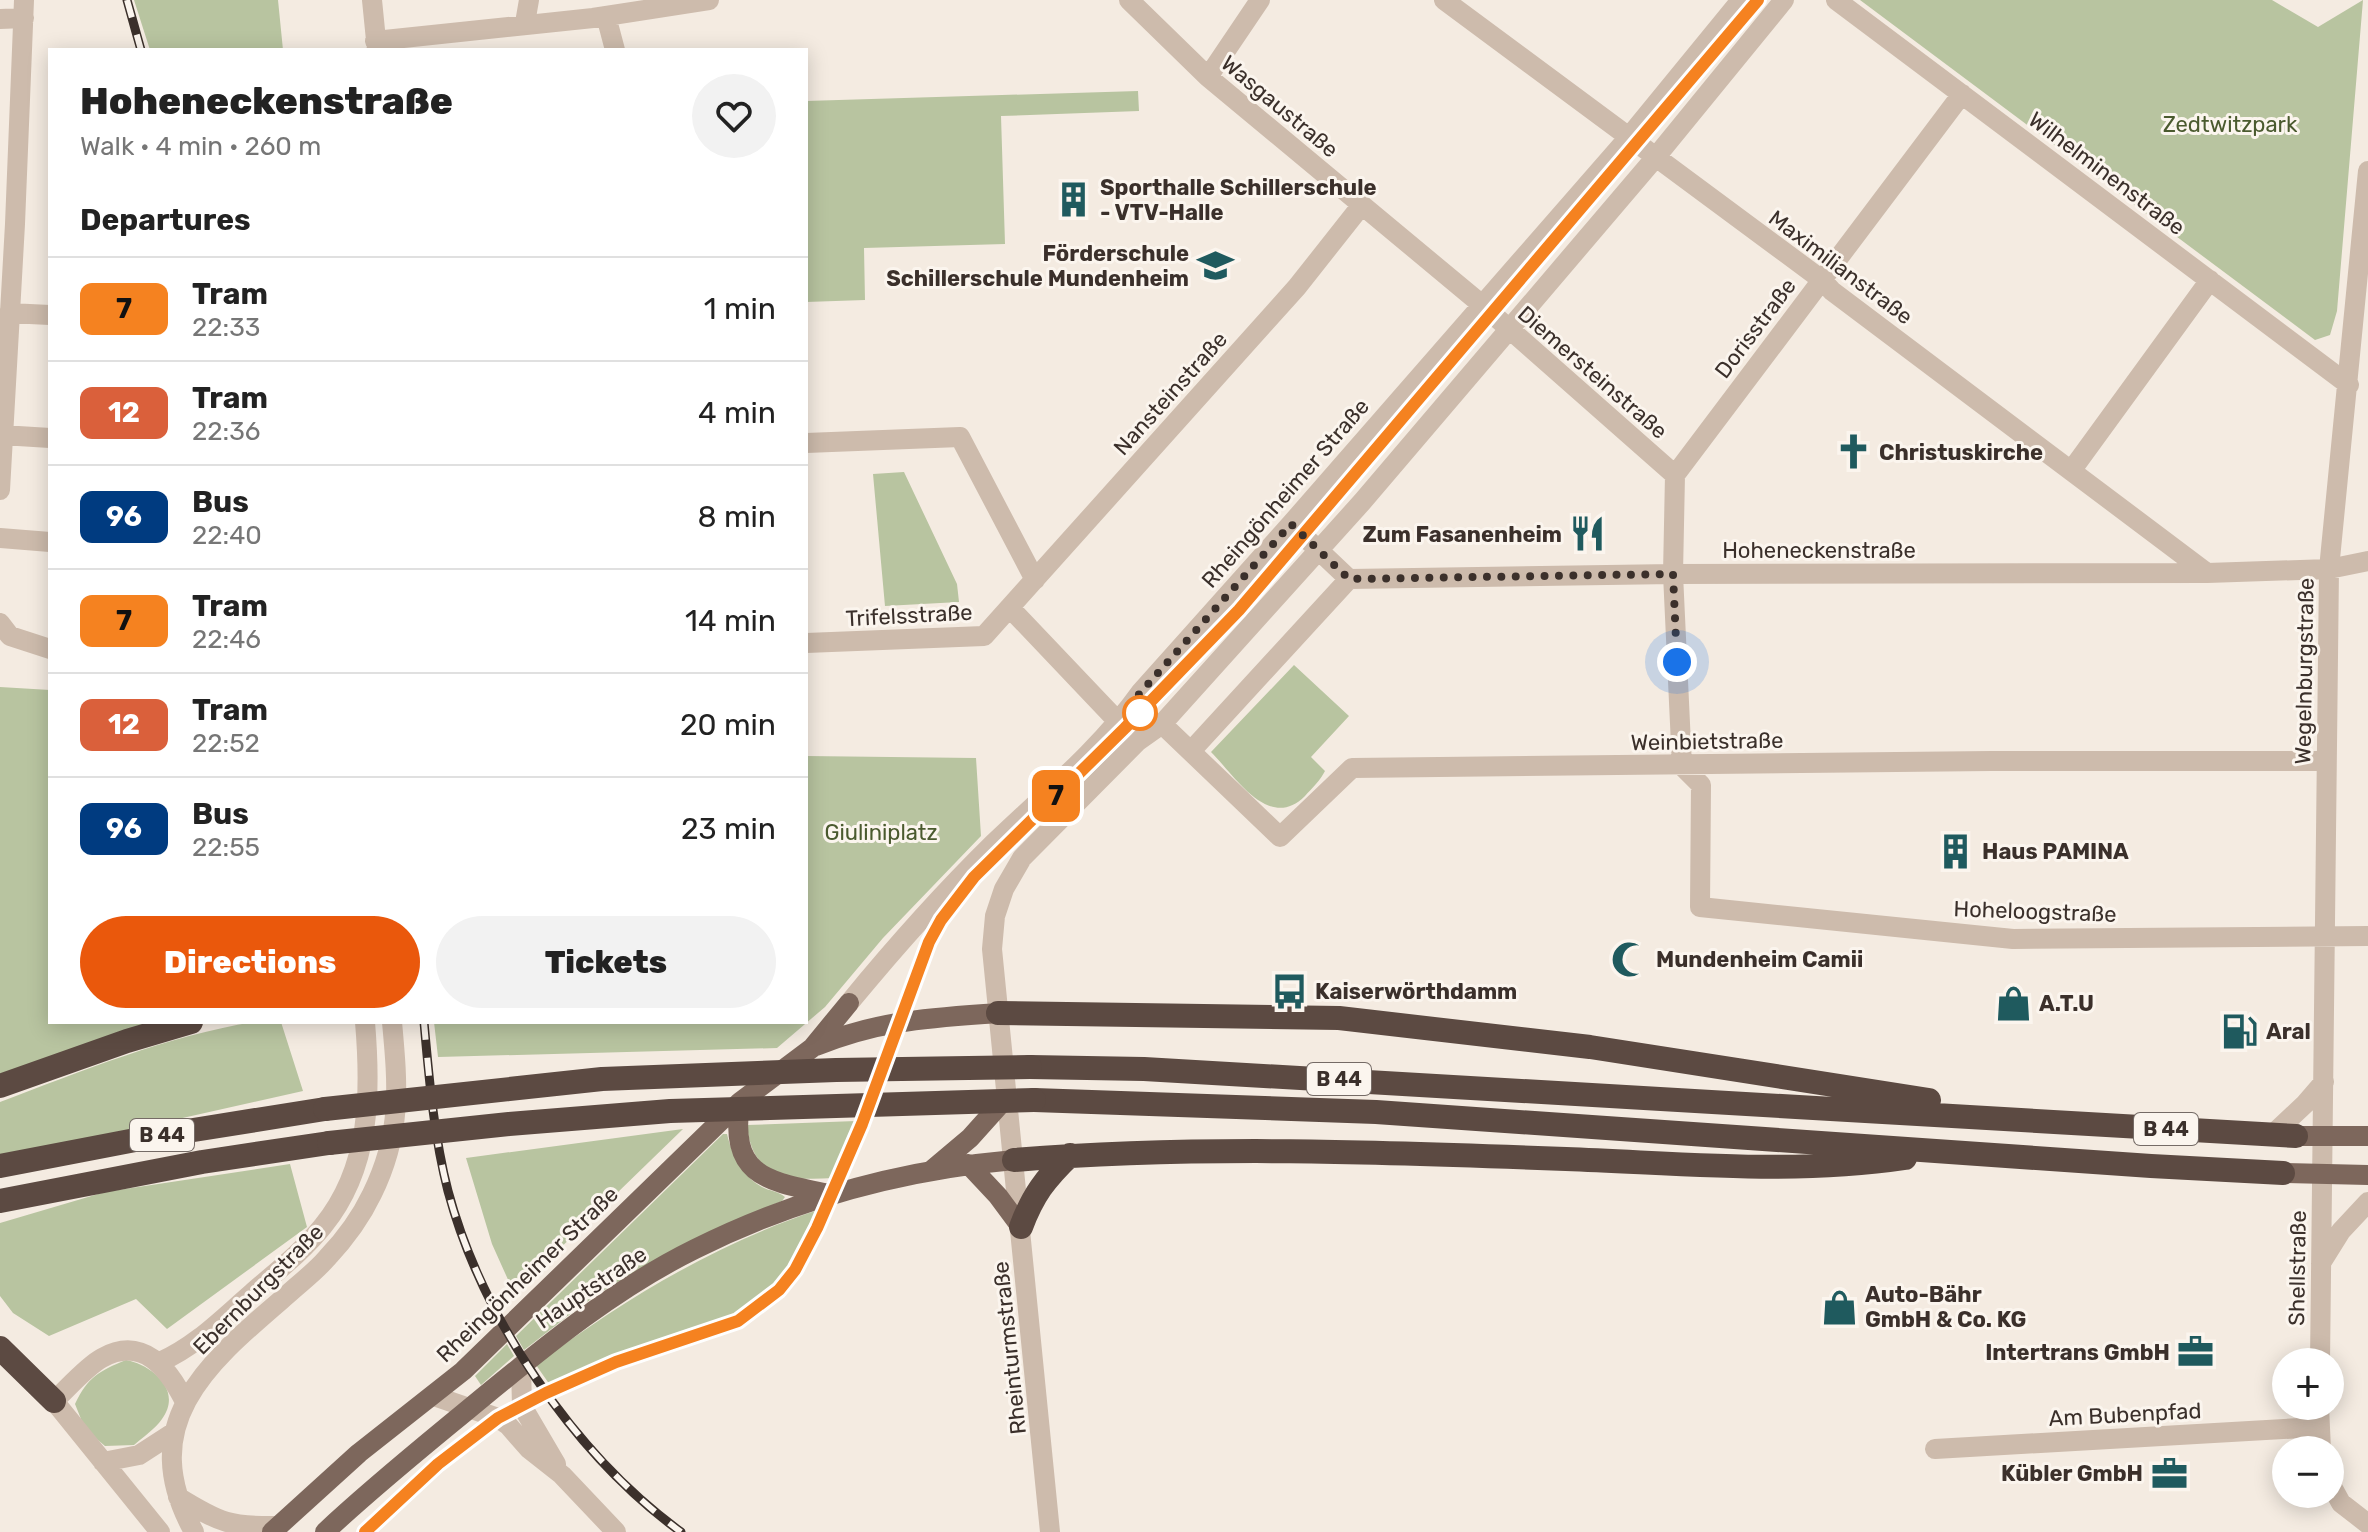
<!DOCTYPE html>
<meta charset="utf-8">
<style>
:root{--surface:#fff;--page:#f2f2f2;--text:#222;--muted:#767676;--line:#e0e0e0;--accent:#ea580c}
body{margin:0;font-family:Rubik,sans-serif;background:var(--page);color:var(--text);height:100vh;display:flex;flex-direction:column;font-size:30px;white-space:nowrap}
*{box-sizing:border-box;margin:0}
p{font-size:26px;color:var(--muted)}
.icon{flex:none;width:44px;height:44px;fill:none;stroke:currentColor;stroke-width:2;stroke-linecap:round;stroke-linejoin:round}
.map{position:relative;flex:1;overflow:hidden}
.drawer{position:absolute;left:48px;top:48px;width:760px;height:976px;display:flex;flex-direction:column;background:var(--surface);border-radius:0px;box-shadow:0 4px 20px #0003}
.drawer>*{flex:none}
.badge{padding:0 16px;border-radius:12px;font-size:28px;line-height:52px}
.buttons{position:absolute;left:2272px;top:1348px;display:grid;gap:16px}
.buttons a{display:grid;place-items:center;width:72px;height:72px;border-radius:50%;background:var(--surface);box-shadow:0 4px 20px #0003;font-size:40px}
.you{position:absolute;width:40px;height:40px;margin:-20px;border:6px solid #fff;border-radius:50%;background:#1a73e8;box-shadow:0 0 0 12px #1a73e833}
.map>.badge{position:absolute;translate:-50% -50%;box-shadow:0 0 0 4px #fff}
h2{padding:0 32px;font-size:30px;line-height:72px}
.round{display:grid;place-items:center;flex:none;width:84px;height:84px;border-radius:42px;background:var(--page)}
.headline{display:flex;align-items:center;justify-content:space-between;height:136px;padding:0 32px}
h1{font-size:38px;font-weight:800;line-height:60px}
.cta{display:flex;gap:16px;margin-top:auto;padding:16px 32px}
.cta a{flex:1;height:92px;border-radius:48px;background:var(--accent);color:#fff;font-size:32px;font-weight:800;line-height:92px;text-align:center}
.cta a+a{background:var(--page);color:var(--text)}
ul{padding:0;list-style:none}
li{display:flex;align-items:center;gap:24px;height:104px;padding:0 32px;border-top:2px solid var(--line)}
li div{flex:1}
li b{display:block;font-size:30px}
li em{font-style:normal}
li .badge{min-width:88px;font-weight:700;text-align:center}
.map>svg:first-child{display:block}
.green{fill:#b8c4a0}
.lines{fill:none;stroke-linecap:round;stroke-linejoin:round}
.minor{stroke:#cdbbac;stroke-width:20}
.major{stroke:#7d675c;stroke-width:20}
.highway{stroke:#5c4a42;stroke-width:24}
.tram{stroke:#3b302b;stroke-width:2}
.rail-casing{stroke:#3b302b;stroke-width:9}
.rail{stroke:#fbf5ee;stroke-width:6;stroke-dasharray:18;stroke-linecap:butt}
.highway-bridge{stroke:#5c4a42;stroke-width:24}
.line-casing{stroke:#fff;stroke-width:18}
.line{stroke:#f58220;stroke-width:12}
.walk{stroke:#3b302b;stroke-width:8;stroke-dasharray:0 14.4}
.stop-dot{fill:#fff;stroke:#f58220;stroke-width:4}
.labels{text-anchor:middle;stroke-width:6;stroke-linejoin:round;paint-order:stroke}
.shield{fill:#fbf5ee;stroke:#756b66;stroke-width:2}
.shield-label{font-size:20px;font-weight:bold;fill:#3b302b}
.street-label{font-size:22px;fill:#3b302b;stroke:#fbf5ee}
.park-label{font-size:22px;fill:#4a5a2e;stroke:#fbf5ee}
.poi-label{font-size:22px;font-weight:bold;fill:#3b302b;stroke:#fbf5ee;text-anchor:start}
</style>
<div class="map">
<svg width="2368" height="1532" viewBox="0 0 2368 1532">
<rect width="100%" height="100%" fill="#f4ebe1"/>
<path class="green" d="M134,0H278L283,50H150Z
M1860,0H2272L2318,27L2363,0L2337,311L2330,335L2315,340Z
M1138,91L1139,111L1001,116L1005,244L864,248L865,300L806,302V101Z
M904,472L957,584L959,602L885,606L873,474Z
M1294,665L1349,716L1311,757L1325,771C1320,781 1312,788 1305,796C1269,832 1236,777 1211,752Z
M0,687L50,690V1022H155L0,1074Z
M806,756L976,758L981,836L883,938L825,1007L777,1048L438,1057L434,1022H806Z
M254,1022H281L303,1091L0,1159V1102C82,1071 167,1036 254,1022Z
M856,1121L833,1178C788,1181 752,1178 747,1125Z
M683,1129L514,1293L492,1244L466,1158Z
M723,1134H727C732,1155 742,1176 762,1187C769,1191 778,1191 785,1197L782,1201C717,1228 653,1258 594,1297C570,1313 547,1333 524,1350L516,1336Z
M290,1164L307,1227L167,1329L136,1299L49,1336L13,1313L0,1296V1223L105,1192Z
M818,1210C806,1239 796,1267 773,1289C735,1328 673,1335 623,1354C598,1363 574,1375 550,1385L536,1365C623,1300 715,1244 818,1210Z
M507,1344L514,1356L481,1385L475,1376Z
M126,1360C152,1365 183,1390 162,1419C155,1429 143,1437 134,1445L105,1446L85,1429L75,1404C88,1377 99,1371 126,1360Z"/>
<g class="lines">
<path class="minor" d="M372,0L377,50
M1129,0L1208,77L1481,304L1675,475
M1444,0L1822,280L1832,291L2207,573
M1836,0L2349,385
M606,16L615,50
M0,19L24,18
M525,23L529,0
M375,41L593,18L709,0
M1208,77L1260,0
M1962,94L1675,475L1673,574L1682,766L1701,785L1700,907L2013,939L2368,936
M9,313L50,315
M2,435L50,438
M806,443L960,437L1035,580
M2071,471L2210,280
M0,490L15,224L24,0
M1291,524L1349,579L1673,574L2207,573L2329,569L2368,561
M0,538L50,542
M1010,608L1126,730
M0,623L10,636L50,649
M806,643L984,636L1297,287L1361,206
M1162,724L1280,837L1352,768L1991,761H2326
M1191,751L1349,579
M849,1003C895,947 942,894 994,843C1044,795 1100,749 1140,693L1291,524L1628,138L1741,0
M2272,1135L2305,1104L2324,1082
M2321,1263L2341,1231L2368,1202
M160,1362C196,1346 222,1319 252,1293C276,1272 303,1251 323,1226C371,1167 371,1093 365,1022
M2320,1362L2329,569L2368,171
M521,1366L522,1406L556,1464
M434,1396L498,1418L508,1425L529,1449L562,1475L616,1532
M2319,1406L2321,1450
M1935,1449L2319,1427
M103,1462L139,1455L173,1433
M2330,1483L2341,1503L2368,1524
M178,1497C220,1523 230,1527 279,1526
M160,1532L54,1401C67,1389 87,1366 102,1358C143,1335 169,1369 185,1402
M194,1532C133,1423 209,1362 287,1295C300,1283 315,1272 327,1258C345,1239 361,1217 372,1194C402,1133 398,1087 392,1022
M1050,1532L992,949L995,916L1004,889L1022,858L1138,741L1162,724L1362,502L1655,158L1784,0"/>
<path class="major" d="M816,1046C880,1020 930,1018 998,1013
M740,1102C729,1178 768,1181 829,1194
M2296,1136H2368
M968,1164L998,1196L1021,1227
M932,1170L970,1138L1005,1099
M2283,1173L2368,1175
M272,1532L359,1453L463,1371L740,1102L812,1048L849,1003
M325,1532C375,1485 429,1442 482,1398C549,1343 616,1288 695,1249C795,1199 903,1170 1014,1160"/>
<path class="highway" d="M998,1013L1339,1018L1590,1047L1929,1100
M1030,1067L1144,1069L2296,1136
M0,1086L127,1041L191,1022
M1034,1100L1376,1112L2151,1166L2283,1173
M1014,1160C1197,1145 1382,1152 1566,1159C1680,1163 1792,1175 1905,1158
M0,1166L156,1136L325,1109
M0,1201L202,1162L329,1143
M1021,1227C1033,1195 1045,1179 1070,1155
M0,1348L54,1401"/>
<path class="tram" d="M365,1532L438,1464L498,1418L546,1393L616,1362L738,1321L779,1290L795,1270L817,1228L862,1124L929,942L941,920L974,877L1125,728L1239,610L1758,0"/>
<defs>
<path id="rail" d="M127,0L141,50
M424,1022C429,1078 434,1137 448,1191C482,1318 574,1454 681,1532"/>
</defs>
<use href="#rail" class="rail-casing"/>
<use href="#rail" class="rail"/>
<path class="highway-bridge" d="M325,1109L602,1079L836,1070L1030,1067
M329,1143L509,1124L670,1111L1034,1100"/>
</g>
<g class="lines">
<defs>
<path id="line" d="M365,1532L438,1464L498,1418L546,1393L616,1362L738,1321L779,1290L795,1270L817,1228L862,1124L929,942L941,920L974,877L1125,728L1239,610L1758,0"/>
</defs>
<use href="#line" class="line-casing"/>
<use href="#line" class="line"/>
<path class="walk" d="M1140,713L1129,708L1140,693L1291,524L1349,579L1673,574L1677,662"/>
</g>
<defs>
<symbol id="building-bare" viewBox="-9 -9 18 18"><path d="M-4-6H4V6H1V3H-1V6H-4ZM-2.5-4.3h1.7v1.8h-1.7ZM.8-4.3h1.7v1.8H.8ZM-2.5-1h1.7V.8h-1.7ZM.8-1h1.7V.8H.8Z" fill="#1f5a5e" stroke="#fbf5ee" stroke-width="2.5" paint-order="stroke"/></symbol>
<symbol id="school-bare" viewBox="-9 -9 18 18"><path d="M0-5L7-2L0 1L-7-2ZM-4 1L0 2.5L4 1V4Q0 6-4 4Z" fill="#1f5a5e" stroke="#fbf5ee" stroke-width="2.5" paint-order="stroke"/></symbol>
<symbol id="church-bare" viewBox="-9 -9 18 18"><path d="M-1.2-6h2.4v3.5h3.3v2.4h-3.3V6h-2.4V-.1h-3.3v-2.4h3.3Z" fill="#1f5a5e" stroke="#fbf5ee" stroke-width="2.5" paint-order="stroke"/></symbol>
<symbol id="restaurant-bare" viewBox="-9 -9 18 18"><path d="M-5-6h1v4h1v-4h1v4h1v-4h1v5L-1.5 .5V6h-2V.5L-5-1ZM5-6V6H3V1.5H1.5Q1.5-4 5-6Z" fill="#1f5a5e" stroke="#fbf5ee" stroke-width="2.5" paint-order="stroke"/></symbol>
<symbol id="mosque-bare" viewBox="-9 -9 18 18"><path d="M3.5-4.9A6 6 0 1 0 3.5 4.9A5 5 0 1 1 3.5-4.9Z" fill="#1f5a5e" stroke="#fbf5ee" stroke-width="2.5" paint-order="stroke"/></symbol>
<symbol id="bus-bare" viewBox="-9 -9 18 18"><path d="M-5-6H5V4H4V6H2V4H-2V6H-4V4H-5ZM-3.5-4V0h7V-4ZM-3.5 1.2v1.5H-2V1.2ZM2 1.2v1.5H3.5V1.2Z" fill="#1f5a5e" stroke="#fbf5ee" stroke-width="2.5" paint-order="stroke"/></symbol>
<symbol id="shop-bare" viewBox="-9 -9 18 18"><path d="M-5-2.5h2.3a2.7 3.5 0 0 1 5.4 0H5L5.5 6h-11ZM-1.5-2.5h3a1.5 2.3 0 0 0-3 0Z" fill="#1f5a5e" stroke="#fbf5ee" stroke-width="2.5" paint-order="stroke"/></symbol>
<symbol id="fuel-bare" viewBox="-9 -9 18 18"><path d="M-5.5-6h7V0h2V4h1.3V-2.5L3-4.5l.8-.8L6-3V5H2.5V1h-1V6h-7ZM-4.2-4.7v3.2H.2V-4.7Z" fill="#1f5a5e" stroke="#fbf5ee" stroke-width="2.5" paint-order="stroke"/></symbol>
<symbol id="office-bare" viewBox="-9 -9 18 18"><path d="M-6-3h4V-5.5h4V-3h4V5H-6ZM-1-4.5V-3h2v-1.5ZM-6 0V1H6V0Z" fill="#1f5a5e" stroke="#fbf5ee" stroke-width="2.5" paint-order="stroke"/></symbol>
</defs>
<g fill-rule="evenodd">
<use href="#building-bare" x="1048" y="174" width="51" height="51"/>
<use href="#school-bare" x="1190" y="240" width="51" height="51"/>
<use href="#church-bare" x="1828" y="426" width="51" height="51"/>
<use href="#restaurant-bare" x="1562" y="508" width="51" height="51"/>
<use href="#building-bare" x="1930" y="826" width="51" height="51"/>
<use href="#mosque-bare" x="1604" y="934" width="51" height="51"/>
<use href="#bus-bare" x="1264" y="966" width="51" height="51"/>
<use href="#shop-bare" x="1988" y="978" width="51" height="51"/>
<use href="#fuel-bare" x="2214" y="1006" width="51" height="51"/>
<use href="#shop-bare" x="1814" y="1282" width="51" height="51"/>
<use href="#office-bare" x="2170" y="1326" width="51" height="51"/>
<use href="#office-bare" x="2144" y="1448" width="51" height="51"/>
</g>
<circle class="stop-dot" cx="1140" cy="713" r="16"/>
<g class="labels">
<g class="shield">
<rect x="1307" y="1063" width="64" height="32" rx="6"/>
<rect x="2134" y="1113" width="64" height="32" rx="6"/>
<rect x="130" y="1119" width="64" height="32" rx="6"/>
</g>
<g class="shield-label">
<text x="1339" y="1086">B 44</text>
<text x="2166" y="1136">B 44</text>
<text x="162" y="1142">B 44</text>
</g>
<g class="street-label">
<text transform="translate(1280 106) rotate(40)" y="8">Wasgaustraße</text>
<text transform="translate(2107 173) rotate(37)" y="8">Wilhelminenstraße</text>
<text transform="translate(1841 267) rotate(37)" y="8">Maximilianstraße</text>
<text transform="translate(1755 328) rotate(-53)" y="8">Dorisstraße</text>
<text transform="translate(1593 372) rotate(41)" y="8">Diemersteinstraße</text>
<text transform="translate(1170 393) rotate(-48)" y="8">Nansteinstraße</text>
<text transform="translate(1285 493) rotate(-49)" y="8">Rheingönheimer Straße</text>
<text x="1819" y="558">Hoheneckenstraße</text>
<text transform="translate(909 615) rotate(-3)" y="8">Trifelsstraße</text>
<text transform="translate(2304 671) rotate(-89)" y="8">Wegelnburgstraße</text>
<text transform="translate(1707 741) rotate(-1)" y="8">Weinbietstraße</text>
<text transform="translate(2035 911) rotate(2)" y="8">Hoheloogstraße</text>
<text transform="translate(2297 1268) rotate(-89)" y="8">Shellstraße</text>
<text transform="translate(527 1274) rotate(-44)" y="8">Rheingönheimer Straße</text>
<text transform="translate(591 1287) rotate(-34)" y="8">Hauptstraße</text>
<text transform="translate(258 1289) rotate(-45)" y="8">Ebernburgstraße</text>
<text transform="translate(1009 1348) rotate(-96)" y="8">Rheinturmstraße</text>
<text transform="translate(2125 1414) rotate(-3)" y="8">Am Bubenpfad</text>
</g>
<g class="park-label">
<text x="2230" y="132">Zedtwitzpark</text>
<text x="881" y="840">Giuliniplatz</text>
</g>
<g class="poi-label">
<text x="1100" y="195">Sporthalle Schillerschule<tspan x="1100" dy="25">- VTV-Halle</tspan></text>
<text x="1189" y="261" text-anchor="end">Förderschule<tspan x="1189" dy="25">Schillerschule Mundenheim</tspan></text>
<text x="1879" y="460">Christuskirche</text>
<text x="1562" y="542" text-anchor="end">Zum Fasanenheim</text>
<text x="1982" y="859">Haus PAMINA</text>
<text x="1656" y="967">Mundenheim Camii</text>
<text x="1315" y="999">Kaiserwörthdamm</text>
<text x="2039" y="1011">A.T.U</text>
<text x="2266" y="1039">Aral</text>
<text x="1865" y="1302">Auto-Bähr<tspan x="1865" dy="25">GmbH &amp; Co. KG</tspan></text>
<text x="2170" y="1360" text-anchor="end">Intertrans GmbH</text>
<text x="2143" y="1481" text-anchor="end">Kübler GmbH</text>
</g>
</g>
</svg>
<div class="buttons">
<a>+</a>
<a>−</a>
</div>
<div class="you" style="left:1677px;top:662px"></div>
<b class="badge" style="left:1056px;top:796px;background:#f58220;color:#111">7</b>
<section class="drawer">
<div class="headline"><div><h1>Hoheneckenstraße</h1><p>Walk · 4 min · 260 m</p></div><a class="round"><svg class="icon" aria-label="heart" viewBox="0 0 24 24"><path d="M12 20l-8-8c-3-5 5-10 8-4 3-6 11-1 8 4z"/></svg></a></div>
<h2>Departures</h2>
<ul>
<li><span class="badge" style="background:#f58220;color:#111">7</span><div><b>Tram</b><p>22:33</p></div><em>1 min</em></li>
<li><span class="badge" style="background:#da603b;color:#fff">12</span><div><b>Tram</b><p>22:36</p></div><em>4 min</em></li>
<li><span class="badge" style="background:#003b80;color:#fff">96</span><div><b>Bus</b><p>22:40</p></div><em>8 min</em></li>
<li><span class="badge" style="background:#f58220;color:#111">7</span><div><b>Tram</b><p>22:46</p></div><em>14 min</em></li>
<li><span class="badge" style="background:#da603b;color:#fff">12</span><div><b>Tram</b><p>22:52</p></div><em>20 min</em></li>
<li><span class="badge" style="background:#003b80;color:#fff">96</span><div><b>Bus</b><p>22:55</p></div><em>23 min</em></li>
</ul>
<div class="cta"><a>Directions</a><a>Tickets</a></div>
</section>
</div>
